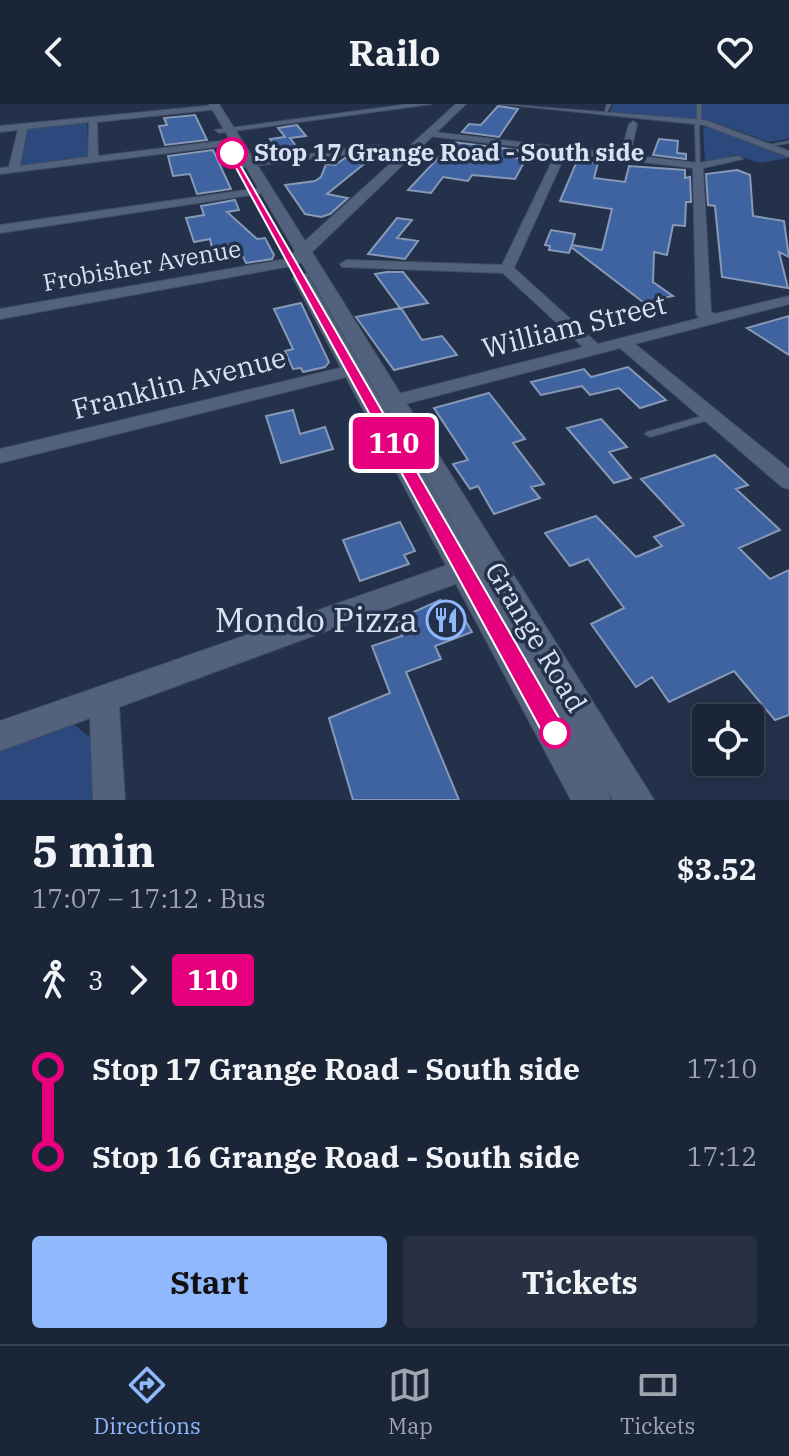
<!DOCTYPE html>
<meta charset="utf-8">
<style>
:root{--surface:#1a2538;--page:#273143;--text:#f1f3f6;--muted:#9fa5ae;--line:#384253;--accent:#90b8fd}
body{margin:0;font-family:"IBM Plex Serif",serif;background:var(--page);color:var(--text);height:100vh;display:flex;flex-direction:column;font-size:30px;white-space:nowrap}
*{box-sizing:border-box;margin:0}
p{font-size:26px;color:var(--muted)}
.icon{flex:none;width:44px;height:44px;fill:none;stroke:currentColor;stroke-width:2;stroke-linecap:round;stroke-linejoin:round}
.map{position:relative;height:696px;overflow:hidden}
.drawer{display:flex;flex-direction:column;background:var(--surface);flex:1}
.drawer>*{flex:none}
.badge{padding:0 16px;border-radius:6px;font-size:28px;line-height:52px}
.buttons{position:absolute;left:692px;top:600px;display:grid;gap:16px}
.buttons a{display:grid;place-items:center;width:72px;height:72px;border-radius:8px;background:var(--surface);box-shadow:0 4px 12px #0003,0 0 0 2px var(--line);font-size:40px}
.map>.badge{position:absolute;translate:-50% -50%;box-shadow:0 0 0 4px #fff}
.legs{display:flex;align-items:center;gap:12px;height:88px;padding:0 32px;font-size:26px}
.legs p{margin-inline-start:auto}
.summary{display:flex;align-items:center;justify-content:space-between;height:136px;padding:0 32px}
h1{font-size:44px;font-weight:700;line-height:60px}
.button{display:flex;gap:16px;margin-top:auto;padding:16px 32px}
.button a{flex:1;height:92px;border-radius:8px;background:var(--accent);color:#111;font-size:32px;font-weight:700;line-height:92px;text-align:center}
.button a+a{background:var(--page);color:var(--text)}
ul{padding:0 32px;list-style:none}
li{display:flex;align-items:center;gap:28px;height:88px;font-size:30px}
li i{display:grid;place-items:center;width:12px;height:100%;margin:0 10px;background:currentColor}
li i::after{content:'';width:20px;height:20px;margin:-10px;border:6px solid;border-radius:50%;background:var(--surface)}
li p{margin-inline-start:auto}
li:first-child i{background:linear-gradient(#0000 50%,currentColor 0)}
li:last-child i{background:linear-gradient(currentColor 50%,#0000 0)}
header{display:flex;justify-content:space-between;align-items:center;height:104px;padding:0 32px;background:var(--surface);font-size:36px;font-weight:700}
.dock{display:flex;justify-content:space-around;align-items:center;height:112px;border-top:2px solid var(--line);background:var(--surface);font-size:22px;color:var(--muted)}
.dock a{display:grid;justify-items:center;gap:4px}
.dock .current{color:var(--accent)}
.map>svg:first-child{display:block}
.green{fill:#2b497d}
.building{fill:#3f63a0;stroke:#8799b6;stroke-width:2}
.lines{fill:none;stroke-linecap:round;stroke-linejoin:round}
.service-casing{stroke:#404d62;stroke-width:2}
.minor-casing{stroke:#404d62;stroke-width:2}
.secondary-casing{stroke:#404d62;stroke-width:2}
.service{fill:#52627d;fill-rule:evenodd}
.minor{fill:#52627d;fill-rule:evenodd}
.secondary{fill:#52627d;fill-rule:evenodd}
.line-1{fill:#e6007e;stroke:#fff;stroke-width:2}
.stop-1-dot{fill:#fff;stroke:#e6007e;stroke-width:4}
.labels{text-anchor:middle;stroke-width:7;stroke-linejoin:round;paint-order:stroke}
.far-stop-label{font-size:24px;font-weight:bold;fill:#d8e2f2;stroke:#23314a;text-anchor:start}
.far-street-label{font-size:24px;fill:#d8e2f2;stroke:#23314a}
.street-label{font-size:28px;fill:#d8e2f2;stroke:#23314a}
.near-poi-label{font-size:34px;fill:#d8e2f2;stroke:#23314a;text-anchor:end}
</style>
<header><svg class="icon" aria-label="back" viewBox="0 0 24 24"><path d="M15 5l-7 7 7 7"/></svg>Railo<svg class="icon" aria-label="heart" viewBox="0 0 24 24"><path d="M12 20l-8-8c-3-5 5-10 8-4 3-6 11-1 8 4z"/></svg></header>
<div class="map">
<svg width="789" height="696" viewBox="0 0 789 696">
<rect width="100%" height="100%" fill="#23314a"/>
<path class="green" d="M613,0H789V35L769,38L717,19L610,8Z
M87,18L88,54L21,62L28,24Z
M703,23L718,25L789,54L760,59L735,51L705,59Z
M70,617L93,636L92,696H0V643Z"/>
<path class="building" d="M498,2L518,5L499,33L462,28L469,20L481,21Z
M195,11L207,36L165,41L159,22L167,21L164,14Z
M297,21L306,32L290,34L301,48L282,51L270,35L285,33L278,24Z
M659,35L678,37L677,49L686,50V55L653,51Z
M453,38L518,46L513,54L526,55L515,75L472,71L468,77L443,73L431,89L408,86Z
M213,46L231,85L197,90L190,70L173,72L168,52Z
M345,54L369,56L327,90L348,94L330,110L321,113L305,110L285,81L315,77L321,73L326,60L335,61Z
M577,57L598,59L594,74L625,78L629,62L685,66V74L690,73L691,98H686L685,122L673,121L667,151L654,148L653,178L673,192L643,198L571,143L569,149L549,146L550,142L545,141L551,126L575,130L572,141L602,146L612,105L560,97Z
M737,66L750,71L753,112L784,117L789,153L779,148L788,184L722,173L715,102L708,101L706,70Z
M235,96L239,106L227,108L257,135L265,134L274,151L272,155L246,159L237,140L212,144L210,135L194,138L186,114L204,111L201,102Z
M397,114L412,116L397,134L418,137L405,155L368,150Z
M387,168H403L428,199L401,204L422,236L442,232L457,251L394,266L356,213L400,204L375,170Z
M301,199L329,258L325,263L303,268L301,264L293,265L285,247L293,245L274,205Z
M789,212V251L747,224Z
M628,263L666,296L640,304L619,284L590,291L582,282L541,291L531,278L584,265L591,273Z
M489,289L525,335L513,339L544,380L531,383L540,394L494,410L478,382L470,385L453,360L468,356L434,304Z
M293,306L300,330L325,323L333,345L281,359L266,312Z
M601,315L627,343L609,348L631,374L614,379L567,324Z
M715,351L748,381L736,385L780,426L739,444L770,475L789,466V611L775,616L734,567L669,598L652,573L636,583L591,520L624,504L588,455L570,462L545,429L596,412L636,453L662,442L654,433L684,421L641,375Z
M400,418L415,447L404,451L409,460L360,477L343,436Z
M440,496L457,502L472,528L435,542L441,555L406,568L459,696H353L329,614L390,589L372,542L402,532L396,516Z"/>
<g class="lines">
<defs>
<path id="service" d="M607,0H611L606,10H604Z
M697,0H701V18L699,19L697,18Z
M697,20L699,21L700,62L698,63L696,62L695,21Z
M789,37V39L770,42L768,41Z
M712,309L717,312L715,314L650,333L645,330L647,328Z"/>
<path id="minor" d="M409,0H432L219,29L215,26Z
M500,0L705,16L789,47V53L704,21Z
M216,1L219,5L97,18L98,52L237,35L240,40L0,70V64L9,63L18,26L0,28V22ZM89,18L88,53L20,62L27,25Z
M633,17L637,20L630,51L698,59L738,52L743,55L703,64L711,208L715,210L789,192V200L635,240L789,365V385L782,383L620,244L378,307L369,301L378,295L583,243L503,169L342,163L340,160L347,156L502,161L557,47L429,32L426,27L621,50L629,20ZM566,49L693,64L696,210L700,214L598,240L514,164Z
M374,41L429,49L424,52L374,47L238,64L233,61Z
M267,83L272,86L271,88L0,129V121Z
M292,154L299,158L297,161L0,215V205Z
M369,257L377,262L375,266L0,359V345Z
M465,455L474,459L477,466L474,473L119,603L125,696H93L90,614L0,647V617Z"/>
<path id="secondary" d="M209,0H219L305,137L456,0H466L312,148L654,696H613L606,684L611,696H571L293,174L295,170H307L309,174L541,571L301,158L294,161L286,156L295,147Z"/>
</defs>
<use href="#service" class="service-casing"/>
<use href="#minor" class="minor-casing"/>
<use href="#secondary" class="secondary-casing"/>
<use href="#service" class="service"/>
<use href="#minor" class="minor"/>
<use href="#secondary" class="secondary"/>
</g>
<path class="line-1" d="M232,47L563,621L567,629L563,637L555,641L547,637L228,49Z"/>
<defs>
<symbol id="restaurant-ring" viewBox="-11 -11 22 22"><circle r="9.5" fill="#23314a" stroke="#90b8fd" stroke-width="1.5"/><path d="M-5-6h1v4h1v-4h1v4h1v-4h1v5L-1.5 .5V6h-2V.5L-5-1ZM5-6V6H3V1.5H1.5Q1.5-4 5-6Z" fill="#90b8fd"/></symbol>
</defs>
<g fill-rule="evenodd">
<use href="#restaurant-ring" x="424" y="494" width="44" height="44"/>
</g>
<g class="stop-1-dot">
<circle cx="232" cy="49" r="14"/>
<circle cx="555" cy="629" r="14"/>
</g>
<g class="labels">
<g class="far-stop-label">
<text x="254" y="57">Stop 17 Grange Road - South side</text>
</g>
<g class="far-street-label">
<text transform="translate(142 162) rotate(-10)" y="8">Frobisher Avenue</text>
</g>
<g class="street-label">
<text transform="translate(574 222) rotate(-14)" y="10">William Street</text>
<text transform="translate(179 279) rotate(-14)" y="10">Franklin Avenue</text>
<text transform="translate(536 533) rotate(59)" y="10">Grange Road</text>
</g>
<g class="near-poi-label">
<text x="418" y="528">Mondo Pizza</text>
</g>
</g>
</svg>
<div class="buttons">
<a><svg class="icon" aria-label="locate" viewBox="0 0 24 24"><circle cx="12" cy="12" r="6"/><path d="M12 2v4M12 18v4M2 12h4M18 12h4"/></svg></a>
</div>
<b class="badge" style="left:394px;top:339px;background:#e6007e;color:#fff">110</b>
</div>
<section class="drawer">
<div class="summary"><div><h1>5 min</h1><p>17:07 – 17:12 · Bus</p></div><b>$3.52</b></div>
<div class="legs"><svg class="icon" aria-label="walk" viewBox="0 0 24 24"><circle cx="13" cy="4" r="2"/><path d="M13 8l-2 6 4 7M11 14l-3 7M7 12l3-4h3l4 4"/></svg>3<svg class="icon" aria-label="forward" viewBox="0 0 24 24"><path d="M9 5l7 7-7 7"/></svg><b class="badge" style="background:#e6007e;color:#fff">110</b></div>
<ul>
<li><i style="color:#e6007e"></i><b>Stop 17 Grange Road - South side</b><p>17:10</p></li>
<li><i style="color:#e6007e"></i><b>Stop 16 Grange Road - South side</b><p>17:12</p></li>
</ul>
<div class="button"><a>Start</a><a>Tickets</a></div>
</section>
<nav class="dock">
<a class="current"><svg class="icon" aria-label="directions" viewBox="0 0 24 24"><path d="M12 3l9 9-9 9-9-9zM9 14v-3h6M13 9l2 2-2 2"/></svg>Directions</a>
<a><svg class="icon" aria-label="map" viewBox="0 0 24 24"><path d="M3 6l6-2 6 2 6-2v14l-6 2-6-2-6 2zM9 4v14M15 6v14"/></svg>Map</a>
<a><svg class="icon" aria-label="tickets" viewBox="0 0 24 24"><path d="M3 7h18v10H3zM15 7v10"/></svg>Tickets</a>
</nav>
